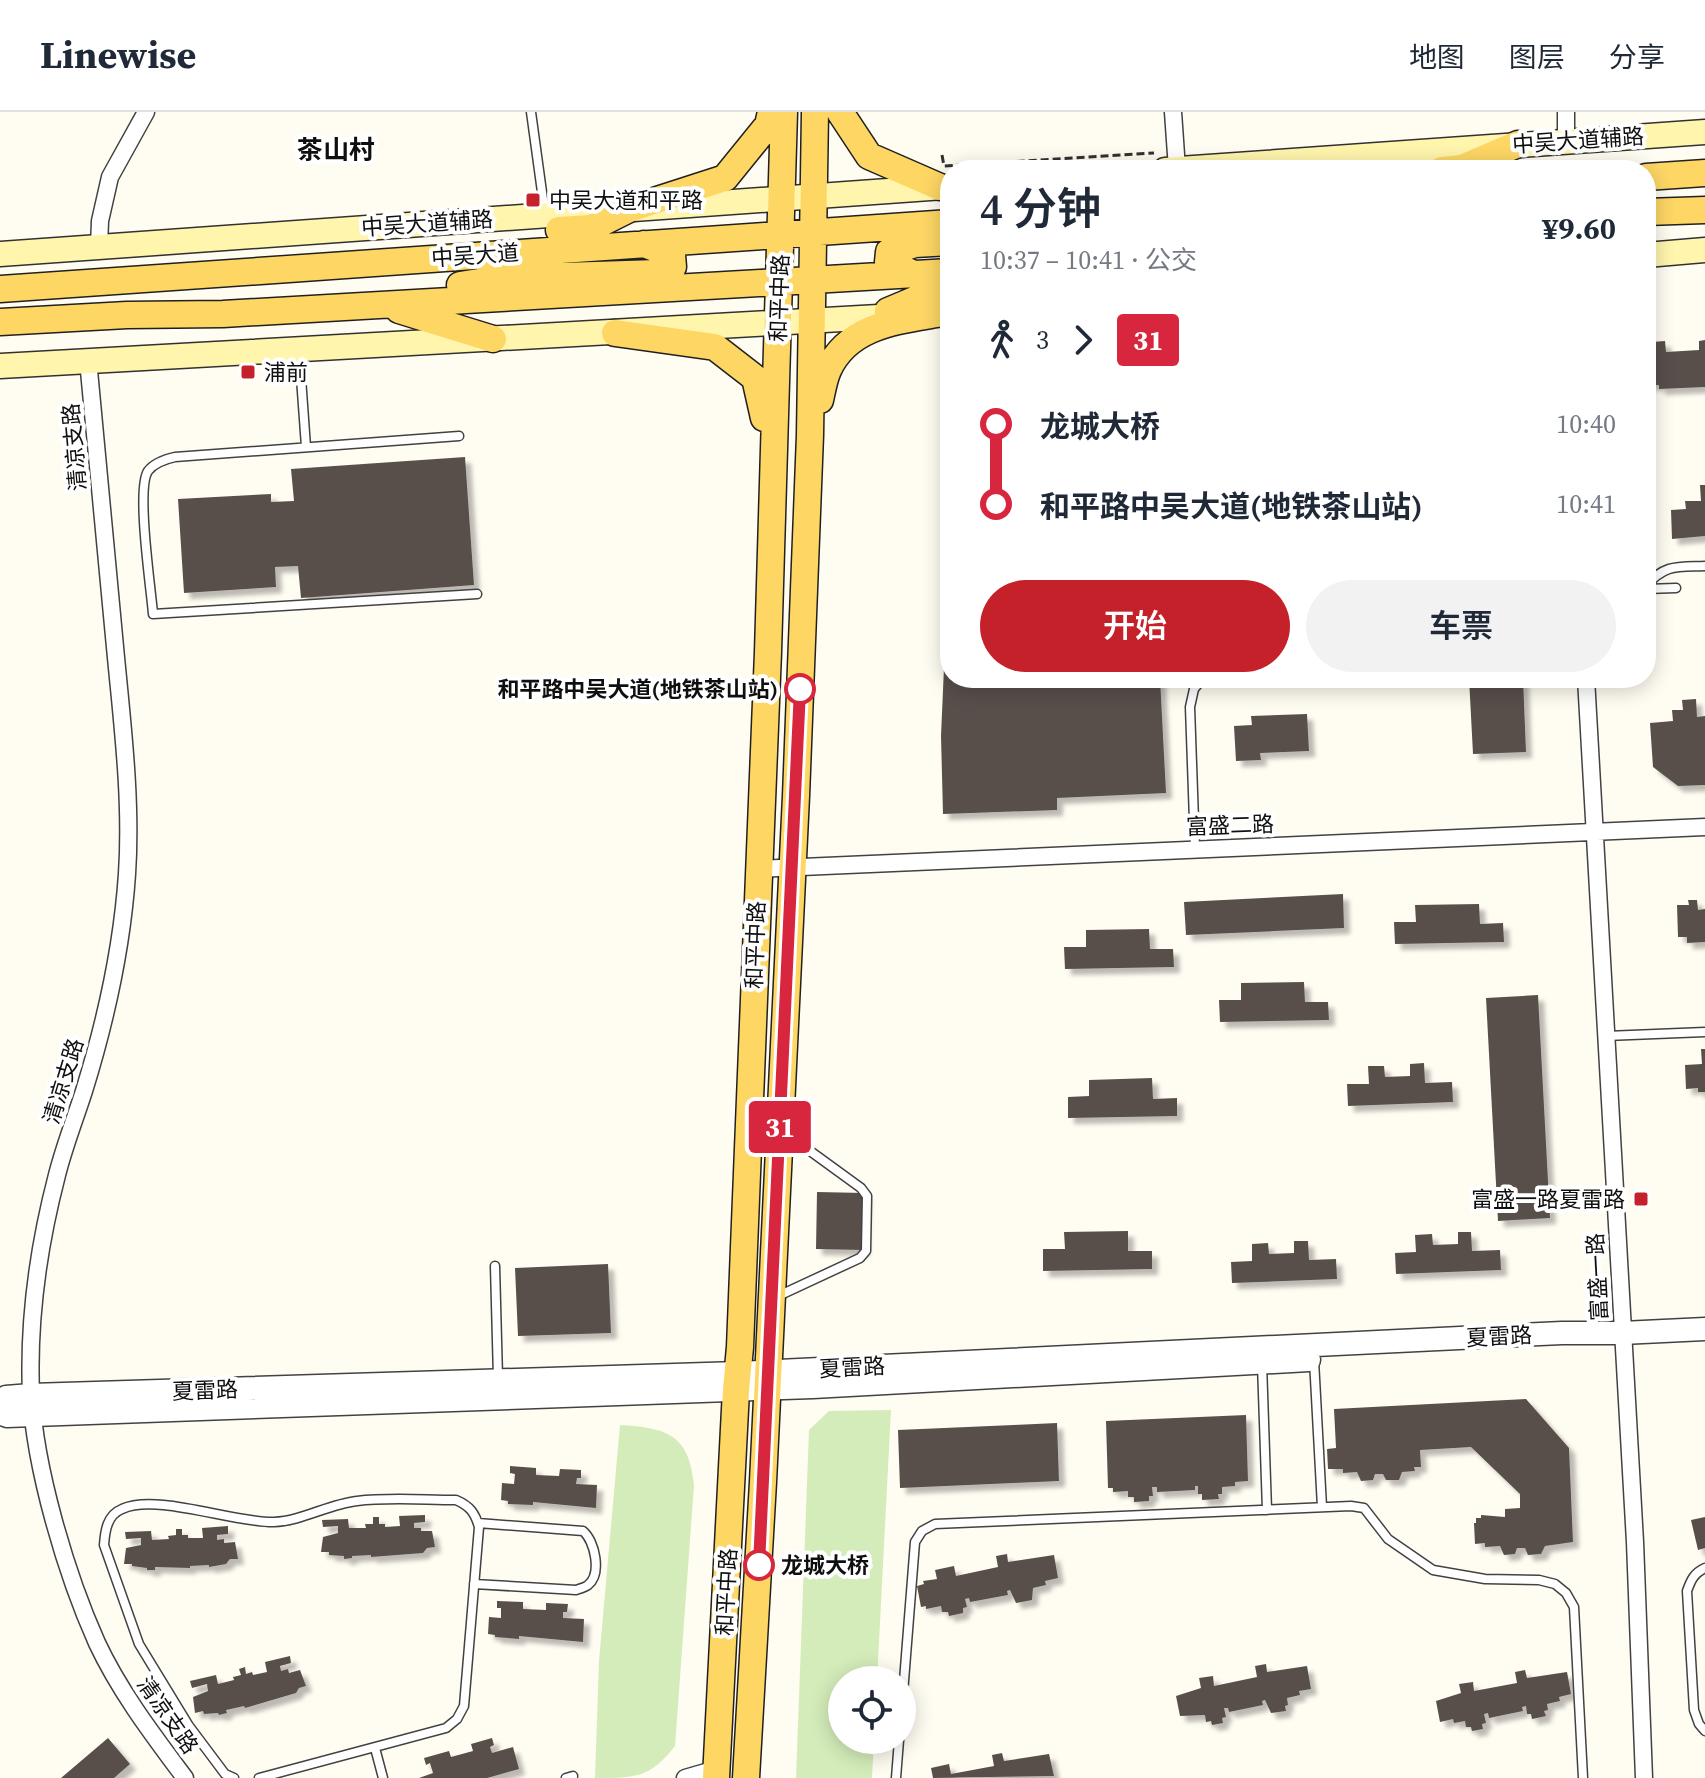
<!DOCTYPE html>
<html lang="zh">
<meta charset="utf-8">
<style>
:root{--surface:#fff;--page:#f2f2f3;--text:#1f2937;--muted:#747a83;--line:#e0e1e3;--accent:#c5212b}
body{margin:0;font-family:"Source Serif 4","Noto Sans SC",serif;background:var(--page);color:var(--text);height:100vh;display:flex;flex-direction:column;font-size:30px;white-space:nowrap}
*{box-sizing:border-box;margin:0}
p{font-size:26px;color:var(--muted)}
.icon{flex:none;width:44px;height:44px;fill:none;stroke:currentColor;stroke-width:2;stroke-linecap:round;stroke-linejoin:round}
.map{position:relative;flex:1;overflow:hidden}
.side{position:absolute;left:940px;top:48px;width:716px;height:528px;display:flex;flex-direction:column;background:var(--surface);border-radius:32px;box-shadow:0 4px 20px #0003}
.side>*{flex:none}
.badge{padding:0 16px;border-radius:6px;font-size:28px;line-height:52px}
.fabs{position:absolute;left:828px;top:1554px;display:grid;gap:16px}
.fabs a{display:grid;place-items:center;width:88px;height:88px;border-radius:50%;background:var(--surface);box-shadow:0 4px 20px #0003;font-size:40px}
.map>.badge{position:absolute;translate:-50% -50%;box-shadow:0 0 0 4px #fff}
.legs{display:flex;align-items:center;gap:12px;height:88px;padding:0 40px;font-size:26px}
.legs p{margin-inline-start:auto}
.headline{display:flex;align-items:center;justify-content:space-between;height:136px;padding:0 40px}
h1{font-size:44px;font-weight:600;line-height:60px}
.button{display:flex;gap:16px;margin-top:auto;padding:16px 40px}
.button a{flex:1;height:92px;border-radius:48px;background:var(--accent);color:#fff;font-size:32px;font-weight:600;line-height:92px;text-align:center}
.button a+a{background:var(--page);color:var(--text)}
ul{padding:0 40px;list-style:none}
li{display:flex;align-items:center;gap:28px;height:80px;font-size:30px}
li i{display:grid;place-items:center;width:12px;height:100%;margin:0 10px;background:currentColor}
li i::after{content:'';width:20px;height:20px;margin:-10px;border:6px solid;border-radius:50%;background:var(--surface)}
li p{margin-inline-start:auto}
li:first-child i{background:linear-gradient(#0000 50%,currentColor 0)}
li:last-child i{background:linear-gradient(currentColor 50%,#0000 0)}
header{display:flex;align-items:center;gap:48px;box-sizing:border-box;height:112px;padding:0 40px;background:var(--surface);border-bottom:2px solid var(--line)}
header strong{font-size:38px}
nav{display:flex;gap:44px;margin-inline-start:auto;font-size:28px}
.map>svg:first-child{display:block}
.green{fill:#d4ecb9}
.building{fill:#59504b;filter:url(#shadow)}
.lines{fill:none;stroke-linecap:round;stroke-linejoin:round}
.service-casing{stroke:#424242;stroke-width:11}
.minor-casing{stroke:#424242;stroke-width:19}
.tertiary-casing{stroke:#424242;stroke-width:25}
.secondary-casing{stroke:#313131;stroke-width:27}
.primary-casing{stroke:#202020;stroke-width:29}
.path{stroke:#313131;stroke-width:3;stroke-dasharray:8 4;stroke-linecap:butt}
.service{stroke:#fff;stroke-width:8}
.minor{stroke:#fff;stroke-width:16}
.tertiary{stroke:#fff;stroke-width:22}
.secondary{stroke:#fff5ad;stroke-width:24}
.primary{stroke:#fdd664;stroke-width:26}
.line-1-casing{stroke:#fff;stroke-width:18}
.line-1{stroke:#d7263d;stroke-width:12}
.poi-dot{fill:#c5212b;stroke:#fff;stroke-width:3}
.stop-1-dot{fill:#fff;stroke:#d7263d;stroke-width:4}
.labels{text-anchor:middle;stroke-width:8;stroke-linejoin:round;paint-order:stroke}
.street-label{font-size:22px;fill:#0f0f0f;stroke:#fff}
.poi-label{font-size:22px;fill:#0f0f0f;stroke:#fff;text-anchor:start}
.stop-label{font-size:22px;font-weight:bold;fill:#0f0f0f;stroke:#fff;text-anchor:end}
.quarter-label{font-size:26px;font-weight:bold;fill:#0f0f0f;stroke:#fff}
</style>
<header>
<strong>Linewise</strong>
<nav><a>地图</a><a>图层</a><a>分享</a></nav>
</header>
<div class="map">
<svg width="1705" height="1666" viewBox="0 0 1705 1666">
<defs>
<filter id="shadow"><feDropShadow dx="6" dy="6" stdDeviation="2" flood-color="#0004"/></filter>
</defs>
<rect width="100%" height="100%" fill="#fffcf2"/>
<path class="green" d="M891,1298L877,1568H842V1628H874L872,1666H796L809,1318L829,1299Z
M620,1313C667,1316 689,1322 694,1373L675,1634C650,1666 636,1666 595,1666L599,1549Z"/>
<path class="building" d="M1705,228V275L1659,277V273H1649L1650,270H1646V246L1651,245V230L1665,229L1666,240L1699,238V229Z
M465,345L474,473L301,486L298,454L275,455L276,475L184,481L178,387L271,382V390L294,389L291,357Z
M1700,373H1705V424L1672,427L1671,398L1686,397L1685,389H1701Z
M950,526V566H1160L1166,681L1057,686V698L943,702L941,624L945,532Z
M1469,566H1523L1526,640L1473,642Z
M1696,587L1697,605L1705,604V673L1678,674L1653,655L1650,611L1673,609L1672,598H1683L1682,588Z
M1307,602L1309,639L1260,641L1261,648L1236,649L1234,614L1252,613L1251,604Z
M1343,782L1344,816L1186,823L1184,790Z
M1688,788H1697L1698,798L1705,797V830L1687,831V825H1678L1677,793H1689Z
M1479,792L1480,812L1503,811L1504,830L1395,832L1394,810H1416L1415,793Z
M1149,817L1150,837H1173L1174,855L1065,857L1064,835H1086V818Z
M1304,870L1305,890H1328L1329,908L1220,910L1219,888H1241V871Z
M1538,883L1550,1106L1498,1109L1486,886Z
M1701,937H1705V980H1698V976L1686,977L1685,953L1702,952Z
M1424,951L1425,971L1452,970L1453,990L1348,994L1347,972H1369L1368,954H1384L1385,965L1410,964V952Z
M1152,966L1153,987L1177,986V1004L1068,1006V985L1089,984V968Z
M817,1080L865,1081L863,1138L816,1137Z
M1128,1119V1139H1152V1157L1043,1159V1137H1065L1064,1120Z
M1458,1120H1471L1472,1139L1500,1138L1501,1158L1396,1162L1395,1141L1416,1140L1415,1123L1432,1122L1433,1133L1458,1132Z
M1294,1129H1308L1309,1148L1336,1147L1337,1167L1232,1171L1231,1150L1252,1149V1132L1268,1131L1269,1142L1294,1141Z
M608,1152L611,1221L518,1224L515,1156Z
M1526,1287L1569,1336L1573,1430L1545,1434L1541,1442L1528,1443L1525,1436H1517L1515,1442L1504,1443L1500,1434L1485,1435V1431L1475,1432L1474,1411H1476V1406H1481V1403L1505,1405V1397L1520,1396V1382L1471,1335L1420,1338L1421,1355H1414L1415,1359L1402,1360L1399,1368H1386L1383,1362H1375L1373,1368L1361,1369L1357,1360L1343,1361V1357H1328L1327,1337L1336,1336L1334,1297Z
M1246,1303L1248,1369L1235,1370V1374L1222,1375V1382H1218L1219,1387L1202,1388V1382H1198V1374H1195V1378L1157,1380V1375H1152L1153,1384H1149V1389L1134,1390V1385H1128V1379L1113,1380V1376H1108L1106,1309Z
M1057,1311L1059,1369L900,1376L898,1318Z
M510,1354L536,1356V1363L559,1364L560,1357L581,1358V1366H577L576,1372L597,1373L596,1396L533,1390V1393L508,1392V1389L501,1388L502,1371L514,1372L515,1362L510,1361Z
M425,1403V1410L414,1411V1416H421V1419H432L435,1435L427,1436L423,1441L371,1445V1443L352,1444V1446L344,1447V1444L329,1443V1440H321L323,1425L338,1421V1414L323,1415L322,1408L348,1407L349,1416H366L365,1412H373V1405H379V1412H385V1415L400,1414L399,1404Z
M1705,1405V1436L1698,1438L1691,1408Z
M228,1414V1422L217,1423V1428L224,1427V1431L235,1430L238,1447H230L226,1452L209,1455V1453L190,1454V1456L155,1455V1458H147V1456L132,1454V1452H124L126,1436L141,1433V1426L126,1427L125,1420L151,1419L152,1428L169,1427L168,1424L176,1423V1417H182V1423H188V1426H203L202,1416Z
M1007,1442L1008,1450L1054,1443L1058,1466L1045,1469L1046,1473L1033,1476L1032,1488L1016,1491L1010,1478L1007,1479L1008,1483L970,1490L969,1486L965,1487L967,1495L963,1496V1501L949,1504L948,1500H942L941,1494L926,1497V1494L921,1495L917,1474L924,1472L923,1469L937,1467L935,1458L954,1454L956,1464L998,1455L996,1444Z
M497,1489L523,1490V1497L546,1498V1491L568,1492L567,1500H563V1506L584,1507L583,1530L519,1524V1527L495,1525V1523L488,1522L489,1505L501,1506V1496H497Z
M290,1544L291,1551L280,1554L281,1559L288,1557L289,1561L300,1558L306,1574L299,1576L296,1581L245,1596L244,1594L226,1598L227,1601L219,1603L218,1601L204,1602L203,1599L195,1601L193,1585L208,1579L207,1572L192,1576L190,1569L216,1563L218,1572L234,1568L233,1565L241,1563L239,1557L245,1555L246,1562L252,1560L253,1563L267,1560L265,1550Z
M1266,1552L1267,1560L1307,1554L1311,1577L1299,1579L1300,1583L1287,1586L1288,1593L1285,1594L1286,1599L1271,1601L1265,1588L1262,1589L1263,1593L1229,1600L1228,1596H1224L1226,1605L1222,1606L1223,1611L1212,1613L1211,1609L1206,1610L1205,1603L1180,1604L1176,1584L1201,1576L1199,1566L1213,1564L1214,1574L1257,1565L1255,1554Z
M1525,1558L1527,1566L1567,1560L1571,1582L1559,1585L1560,1589L1547,1592L1548,1598L1544,1599L1546,1604L1532,1607L1531,1602H1527L1526,1594L1522,1595L1523,1599L1489,1606L1488,1601L1484,1602L1486,1611L1482,1612L1483,1617L1472,1619L1471,1615H1466L1465,1609L1454,1611L1453,1607L1440,1610L1436,1589L1461,1581L1459,1572L1473,1570L1474,1579L1517,1571L1515,1560Z
M108,1626L130,1652L114,1666H61Z
M492,1626L494,1633L490,1635L492,1641L513,1635L519,1657L487,1666H419L433,1661L430,1651L426,1653L424,1646L449,1639L451,1645L473,1639L471,1632Z
M1002,1641L1004,1649L1049,1642L1054,1664L933,1666L931,1656L949,1652L951,1662L994,1654L992,1643Z"/>
<g class="lines">
<defs>
<path id="service" d="M531,0L545,102
M299,238L306,335
M459,324L175,345C166,347 154,351 148,359C136,377 151,476 153,502L477,482
M1646,474C1665,452 1677,455 1705,454
M1646,477L1676,476
M1195,737L1190,595L1194,577L1203,566
M1606,924L1705,920
M495,1154L498,1266
M776,1185L860,1146L866,1139L867,1084L861,1076L784,1020
M1314,1248L1322,1395
M1262,1252L1267,1398
M1705,1456C1694,1461 1691,1468 1687,1479L1694,1598L1699,1612L1705,1619
M474,1472L576,1478C579,1477 586,1475 588,1473C602,1462 595,1429 583,1419L478,1411
M902,1594L915,1430L922,1419L935,1412L1351,1394L1364,1396L1388,1427L1433,1458L1485,1467L1539,1468L1555,1472L1566,1481L1574,1495L1583,1666
M375,1636L383,1666
M234,1666L225,1662L189,1614L139,1532L104,1433C105,1419 107,1403 122,1397C157,1381 233,1411 274,1410C302,1409 329,1392 357,1389C389,1385 424,1388 456,1388C470,1394 475,1401 479,1415L464,1594L457,1607L446,1616L259,1666
M566,1666L573,1664
M896,1666L899,1628"/>
<path id="minor" d="M1173,0L1177,57
M1566,0V29
M99,135L100,109L110,65L146,0
M88,248C97,344 106,439 115,535C122,610 132,687 127,762C122,836 106,908 84,979C75,1007 64,1035 57,1063C39,1132 28,1210 31,1282C35,1357 66,1462 97,1531C120,1580 153,1623 185,1666
M1586,566L1635,1430L1644,1666
M758,757L1705,715
M685,1666L716,1657"/>
<path id="tertiary" d="M0,1288L6,1285L31,1283L738,1261L1562,1221H1622L1705,1217
M0,1301L7,1304L34,1303L813,1275L1309,1248"/>
<path id="secondary" d="M1165,58L1705,20
M0,142L944,75
M1646,143L1705,138
M0,254L950,201"/>
<path id="primary" d="M840,0L869,44L940,75
M1442,58L1462,56L1518,32
M1646,65L1705,61
M1646,100L1705,98
M559,118L591,116L629,97L725,66L768,13L771,0
M916,163L888,150L889,140L915,132L950,130
M460,173L504,166L658,161L673,155L672,143L644,132
M0,177L950,111
M399,198L493,227
M888,199L950,173
M0,210L127,203L223,202L950,160
M615,221L715,235L755,266L764,306
M820,288C822,279 824,267 828,258C848,214 896,209 937,202
M716,1666L736,1278L740,1235L768,540L784,0
M746,1666L763,1370L796,684L810,323L815,0"/>
</defs>
<use href="#service" class="service-casing"/>
<use href="#minor" class="minor-casing"/>
<use href="#tertiary" class="tertiary-casing"/>
<use href="#secondary" class="secondary-casing"/>
<use href="#primary" class="primary-casing"/>
<path class="path" d="M942,43L944,54L1154,41"/>
<use href="#service" class="service"/>
<use href="#minor" class="minor"/>
<use href="#tertiary" class="tertiary"/>
<use href="#secondary" class="secondary"/>
<use href="#primary" class="primary"/>
</g>
<g class="lines">
<defs>
<path id="line-1" d="M759,1453L800,577"/>
</defs>
<use href="#line-1" class="line-1-casing"/>
<use href="#line-1" class="line-1"/>
</g>
<g class="poi-dot">
<rect x="525" y="80" width="16" height="16" rx="4"/>
<rect x="240" y="252" width="16" height="16" rx="4"/>
<rect x="1633" y="1079" width="16" height="16" rx="4"/>
</g>
<g class="stop-1-dot">
<circle cx="800" cy="577" r="14"/>
<circle cx="759" cy="1453" r="14"/>
</g>
<g class="labels">
<g class="street-label">
<text transform="translate(1578 28) rotate(-4)" y="8">中吴大道辅路</text>
<text transform="translate(427 111) rotate(-4)" y="8">中吴大道辅路</text>
<text transform="translate(475 143) rotate(-4)" y="8">中吴大道</text>
<text transform="translate(779 186) rotate(-88)" y="8">和平中路</text>
<text transform="translate(74 335) rotate(-95)" y="8">清凉支路</text>
<text transform="translate(1230 713) rotate(-2)" y="8">富盛二路</text>
<text transform="translate(755 833) rotate(-88)" y="8">和平中路</text>
<text transform="translate(63 969) rotate(-73)" y="8">清凉支路</text>
<text transform="translate(1597 1165) rotate(-93)" y="8">富盛一路</text>
<text transform="translate(1499 1224) rotate(-3)" y="8">夏雷路</text>
<text transform="translate(852 1255) rotate(-3)" y="8">夏雷路</text>
<text transform="translate(205 1278) rotate(-2)" y="8">夏雷路</text>
<text transform="translate(726 1480) rotate(-87)" y="8">和平中路</text>
<text transform="translate(168 1603) rotate(55)" y="8">清凉支路</text>
</g>
<g class="poi-label">
<text x="549" y="96">中吴大道和平路</text>
<text x="264" y="268">浦前</text>
<text x="1625" y="1095" text-anchor="end">富盛一路夏雷路</text>
</g>
<g class="stop-label">
<text x="778" y="585">和平路中吴大道(地铁茶山站)</text>
<text x="781" y="1461" text-anchor="start">龙城大桥</text>
</g>
<g class="quarter-label">
<text x="336" y="47">茶山村</text>
</g>
</g>
</svg>
<div class="fabs">
<a><svg class="icon" aria-label="locate" viewBox="0 0 24 24"><circle cx="12" cy="12" r="6"/><path d="M12 2v4M12 18v4M2 12h4M18 12h4"/></svg></a>
</div>
<b class="badge" style="left:780px;top:1015px;background:#d7263d;color:#fff">31</b>
<section class="side">
<div class="headline"><div><h1>4 分钟</h1><p>10:37 – 10:41 · 公交</p></div><b>¥9.60</b></div>
<div class="legs"><svg class="icon" aria-label="walk" viewBox="0 0 24 24"><circle cx="13" cy="4" r="2"/><path d="M13 8l-2 6 4 7M11 14l-3 7M7 12l3-4h3l4 4"/></svg>3<svg class="icon" aria-label="forward" viewBox="0 0 24 24"><path d="M9 5l7 7-7 7"/></svg><b class="badge" style="background:#d7263d;color:#fff">31</b></div>
<ul>
<li><i style="color:#d7263d"></i><b>龙城大桥</b><p>10:40</p></li>
<li><i style="color:#d7263d"></i><b>和平路中吴大道(地铁茶山站)</b><p>10:41</p></li>
</ul>
<div class="button"><a>开始</a><a>车票</a></div>
</section>
</div>
